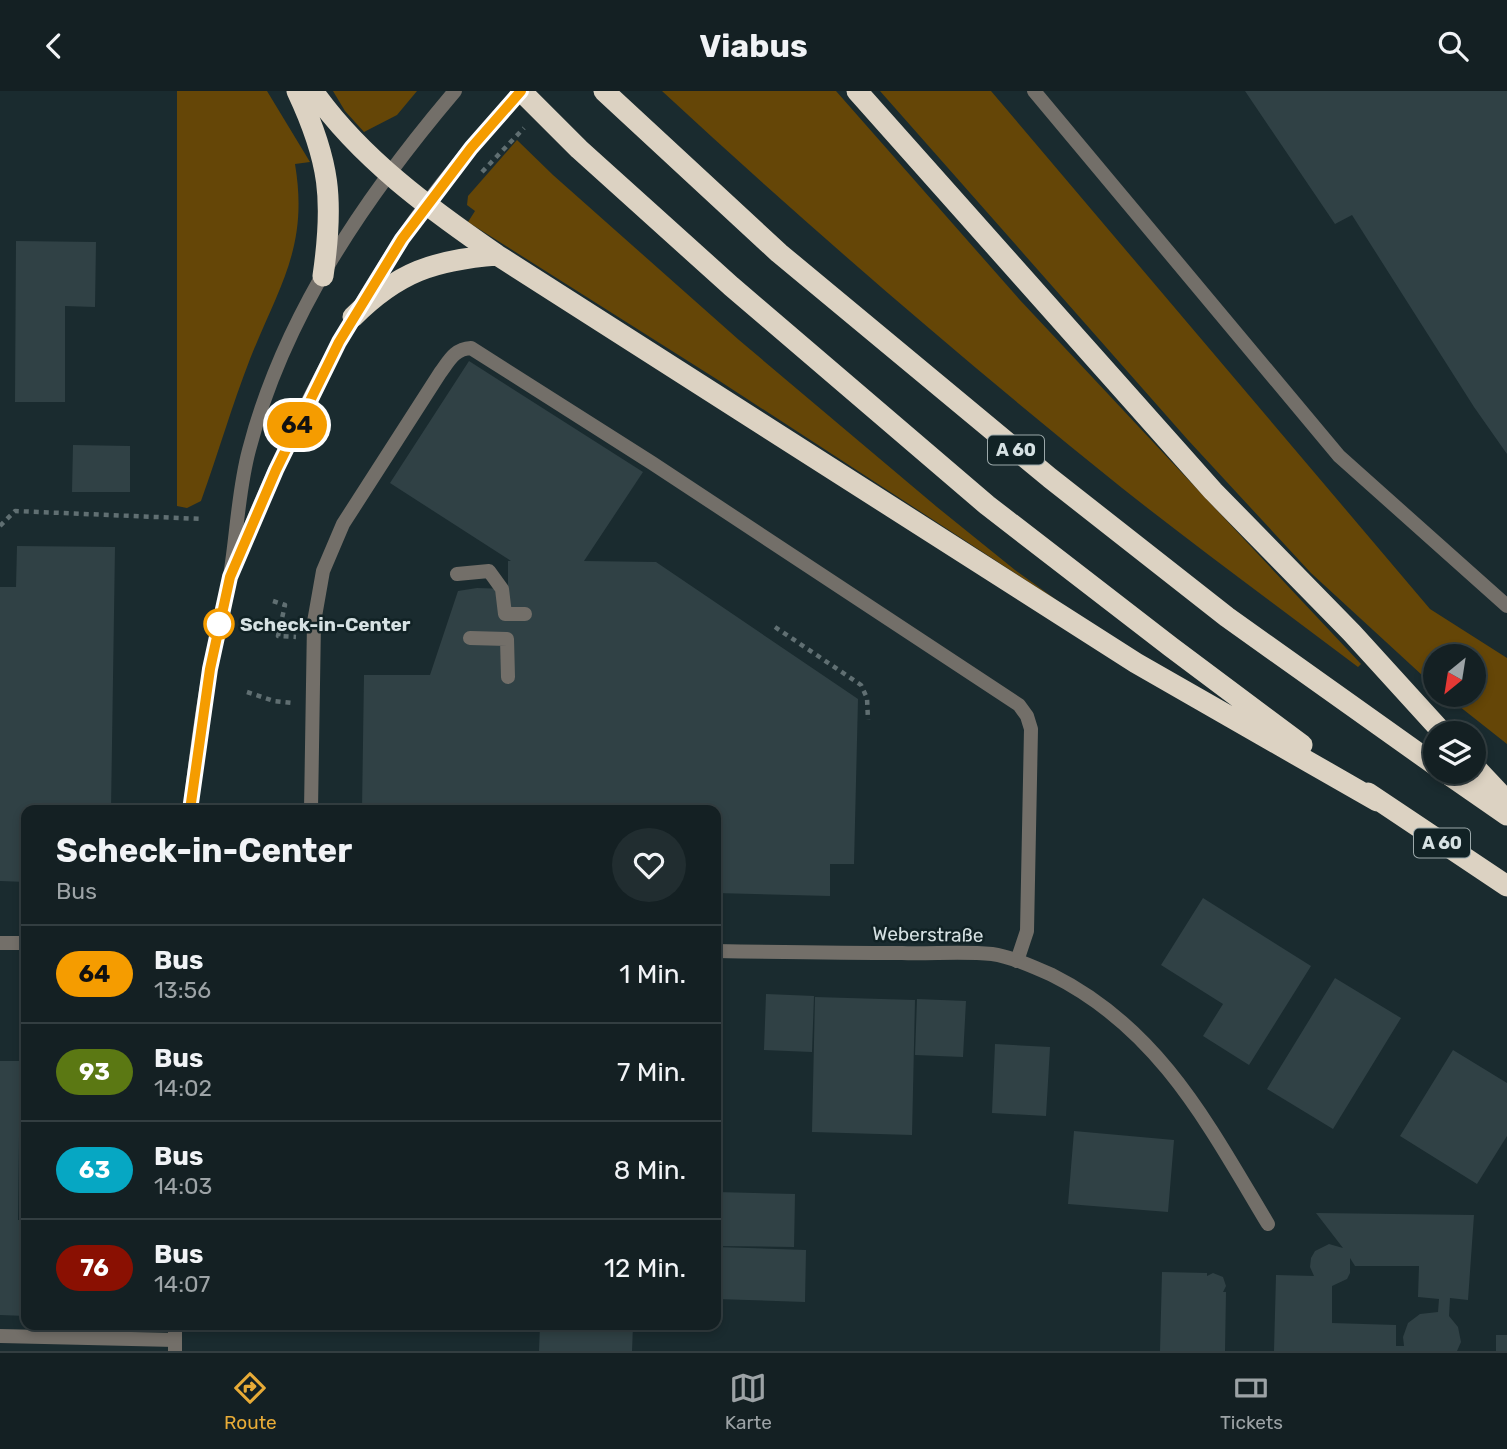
<!DOCTYPE html>
<html lang="de">
<meta charset="utf-8">
<style>
:root{--surface:#142023;--page:#212d30;--text:#f1f3f6;--muted:#9da3a6;--line:#333e41;--accent:#e8ab37}
body{margin:0;font-family:Rubik,sans-serif;background:var(--page);color:var(--text);height:100vh;display:flex;flex-direction:column;font-size:26px;white-space:nowrap}
*{box-sizing:border-box;margin:0}
p{font-size:23px;color:var(--muted)}
.icon{flex:none;width:38px;height:38px;fill:none;stroke:currentColor;stroke-width:2;stroke-linecap:round;stroke-linejoin:round}
.map{position:relative;flex:1;overflow:hidden}
.sheet{position:absolute;left:21px;top:714px;width:700px;height:525px;display:flex;flex-direction:column;background:var(--surface);border-radius:14px;box-shadow:0 4px 10px #0003,0 0 0 2px var(--line)}
.sheet>*{flex:none}
.badge{padding:0 14px;border-radius:23px;font-size:24px;line-height:46px}
.needle{width:46px;rotate:210deg}
.tools{position:absolute;left:1423px;top:553px;display:grid;gap:14px}
.tools a{display:grid;place-items:center;width:63px;height:63px;border-radius:50%;background:var(--surface);box-shadow:0 4px 10px #0003,0 0 0 2px var(--line);font-size:35px}
.map>.badge{position:absolute;translate:-50% -50%;box-shadow:0 0 0 4px #fff}
.round{display:grid;place-items:center;flex:none;width:74px;height:74px;border-radius:37px;background:var(--page)}
.head{display:flex;align-items:center;justify-content:space-between;height:119px;padding:0 35px}
h1{font-size:33px;font-weight:700;line-height:52px}
ul{padding:0;list-style:none}
li{display:flex;align-items:center;gap:21px;height:98px;padding:0 35px;border-top:2px solid var(--line)}
li div{flex:1}
li b{display:block;font-size:26px}
li em{font-style:normal}
li .badge{min-width:77px;font-weight:700;text-align:center}
header{display:flex;justify-content:space-between;align-items:center;height:91px;padding:0 35px;background:var(--surface);font-size:32px;font-weight:700}
.dock{display:flex;justify-content:space-around;align-items:center;height:98px;border-top:2px solid var(--line);background:var(--surface);font-size:19px;color:var(--muted)}
.dock a{display:grid;justify-items:center;gap:4px}
.dock .active{color:var(--accent)}
.map>svg:first-child{display:block}
.green{fill:#654607}
.building{fill:#304145;fill-rule:evenodd}
.lines{fill:none;stroke-linecap:round;stroke-linejoin:round}
.path{stroke:#606f72;stroke-width:4.5;stroke-dasharray:5 5;stroke-linecap:butt}
.service{stroke:#736f69;stroke-width:14}
.minor{stroke:#736f69;stroke-width:14}
.tertiary{stroke:#736f69;stroke-width:14}
.motorway{stroke:#dcd2c2;stroke-width:21}
.line-casing{stroke:#fff;stroke-width:16}
.line{stroke:#f59c00;stroke-width:10}
.stop-dot{fill:#fff;stroke:#f59c00;stroke-width:3.5}
.labels{text-anchor:middle;stroke-width:5;stroke-linejoin:round;paint-order:stroke}
.shield{fill:#112225;stroke:#9ba8aa;stroke-width:2}
.shield-label{font-size:18px;font-weight:bold;fill:#d6e1e3}
.stop-label{font-size:19px;font-weight:bold;fill:#d6e1e3;stroke:#112225;text-anchor:start}
.street-label{font-size:19px;fill:#d6e1e3;stroke:#112225}
</style>
<header><svg class="icon" aria-label="back" viewBox="0 0 24 24"><path d="M15 5l-7 7 7 7"/></svg>Viabus<svg class="icon" aria-label="search" viewBox="0 0 24 24"><circle cx="10" cy="10" r="6"/><path d="M15 15l6 6"/></svg></header>
<div class="map">
<svg width="1507" height="1260" viewBox="0 0 1507 1260">
<rect width="100%" height="100%" fill="#1a2b2f"/>
<path class="green" d="M177,0H267L310,71L295,73C309,156 279,195 250,268C232,314 218,363 201,410L187,417L177,415Z
M333,0H417L397,24L364,41L345,20Z
M662,0H836L1019,208L1361,573L1358,576C1279,516 1199,458 1122,397C964,270 811,138 662,0Z
M880,0H991L1430,518L1507,567V653L1445,604H1474V565H1435V596L1311,482L1188,349Z
M517,49L553,84L739,249L937,416L1015,479L1058,510L718,289L468,131L475,120L467,114L468,105Z"/>
<path class="building" d="M1245,0H1507V363L1474,316L1352,124L1335,133Z
M16,150L96,151L95,216L65,215V311H15Z
M469,270L643,381L584,470L656,471L858,608L854,773H830V805L716,802V719H362L364,584H430L458,500L477,497L508,498V470H511L390,392Z
M73,354L130,355V401H72Z
M17,455L115,456L111,719H26V791L0,790V496H16Z
M1203,807L1311,875L1249,974L1203,945L1223,913L1161,874Z
M1335,887L1401,927L1333,1038L1267,998Z
M766,903L814,905L812,961L764,959Z
M815,906L915,909L912,1044L812,1041Z
M917,908L966,910L963,966L915,964Z
M995,953L1050,956L1046,1025L992,1022Z
M1453,959L1507,992V1045L1477,1093L1400,1045Z
M0,970H26V1046H19L18,1129H26V1225L0,1224Z
M1074,1040L1174,1049L1168,1121L1068,1113Z
M716,1101L795,1103L794,1156L716,1155Z
M1316,1122L1474,1124L1468,1209L1450,1207L1449,1225L1458,1236L1461,1251L1457,1260H1274L1276,1184L1314,1185L1310,1176L1311,1167L1315,1160L1329,1153L1343,1157ZM1350,1167L1355,1175H1419L1418,1206L1439,1208L1438,1221L1420,1223L1408,1232L1403,1246L1404,1255H1396V1234L1332,1232V1195L1347,1188L1350,1182Z
M716,1156L806,1159L805,1211L716,1208Z
M1162,1181L1207,1182V1185L1213,1182L1223,1186L1226,1195L1223,1201H1226L1225,1260H1160Z
M540,1234L633,1235L632,1260H539Z
M1496,1244H1507V1260H1496Z"/>
<g class="lines">
<path class="path" d="M482,81L524,37
M0,435L15,420L203,428
M273,510L285,514L278,545L296,546
M775,536L861,594L867,607L868,629
M247,601L274,610L294,612"/>
<path class="service" d="M1034,0L1339,365L1507,515
M457,483L489,480L502,498L505,523H525
M470,547L507,548L508,586
M311,719L314,531L323,480L343,433L440,282C449,270 454,258 471,257L652,372L1019,614L1027,625L1031,638L1027,840L1017,870
M0,1245L175,1249"/>
<path class="minor" d="M0,852H26
M716,860C778,861 840,862 902,862C931,863 963,860 992,863C1012,866 1034,876 1052,884C1160,938 1209,1035 1268,1133"/>
<path class="tertiary" d="M237,469C281,358 335,249 401,149C436,96 479,47 521,0
M190,719C195,672 201,625 210,578C216,547 225,516 230,485C237,443 238,400 249,359C284,224 366,105 455,0
M175,1234V1260"/>
<path class="motorway" d="M297,0C330,70 334,109 323,185
M313,0C360,67 430,118 497,164L1136,572L1377,710
M521,0L579,58L731,195L987,414L1171,556L1302,654
M604,0L779,162L1050,387L1227,526L1435,674
M857,0L1213,400L1352,542L1443,642
M353,226C398,181 434,169 497,164
M1474,675L1507,710
M1445,681L1507,724
M1368,702L1507,795"/>
</g>
<g class="lines">
<defs>
<path id="line" d="M190,719L210,578L230,486L276,379L339,251L402,148L471,57L521,0"/>
</defs>
<use href="#line" class="line-casing"/>
<use href="#line" class="line"/>
</g>
<circle class="stop-dot" cx="219" cy="533" r="14"/>
<g class="labels">
<g class="shield">
<rect x="988" y="344.5" width="56" height="29" rx="5"/>
<rect x="1414" y="737.5" width="56" height="29" rx="5"/>
</g>
<g class="shield-label">
<text x="1016" y="365">A 60</text>
<text x="1442" y="758">A 60</text>
</g>
<g class="stop-label">
<text x="240" y="540">Scheck-in-Center</text>
</g>
<g class="street-label">
<text transform="translate(928 843) rotate(1)" y="7">Weberstraße</text>
</g>
</g>
</svg>
<div class="tools">
<a><svg class="needle" viewBox="-14 -14 28 28"><path d="M0-13l5 13h-10z" fill="#e53935"/><path d="M0 13l5-13h-10z" fill="#9da3a6"/></svg></a>
<a><svg class="icon" aria-label="layers" viewBox="0 0 24 24"><path d="M12 4l9 5-9 5-9-5zM3 14l9 5 9-5"/></svg></a>
</div>
<b class="badge" style="left:297px;top:334px;background:#f59c00;color:#111">64</b>
<section class="sheet">
<div class="head"><div><h1>Scheck-in-Center</h1><p>Bus</p></div><a class="round"><svg class="icon" aria-label="heart" viewBox="0 0 24 24"><path d="M12 20l-8-8c-3-5 5-10 8-4 3-6 11-1 8 4z"/></svg></a></div>
<ul>
<li><span class="badge" style="background:#f59c00;color:#111">64</span><div><b>Bus</b><p>13:56</p></div><em>1 Min.</em></li>
<li><span class="badge" style="background:#5b7813;color:#fff">93</span><div><b>Bus</b><p>14:02</p></div><em>7 Min.</em></li>
<li><span class="badge" style="background:#06a7c3;color:#fff">63</span><div><b>Bus</b><p>14:03</p></div><em>8 Min.</em></li>
<li><span class="badge" style="background:#8a1002;color:#fff">76</span><div><b>Bus</b><p>14:07</p></div><em>12 Min.</em></li>
</ul>
</section>
</div>
<nav class="dock">
<a class="active"><svg class="icon" aria-label="directions" viewBox="0 0 24 24"><path d="M12 3l9 9-9 9-9-9zM9 14v-3h6M13 9l2 2-2 2"/></svg>Route</a>
<a><svg class="icon" aria-label="map" viewBox="0 0 24 24"><path d="M3 6l6-2 6 2 6-2v14l-6 2-6-2-6 2zM9 4v14M15 6v14"/></svg>Karte</a>
<a><svg class="icon" aria-label="tickets" viewBox="0 0 24 24"><path d="M3 7h18v10H3zM15 7v10"/></svg>Tickets</a>
</nav>
